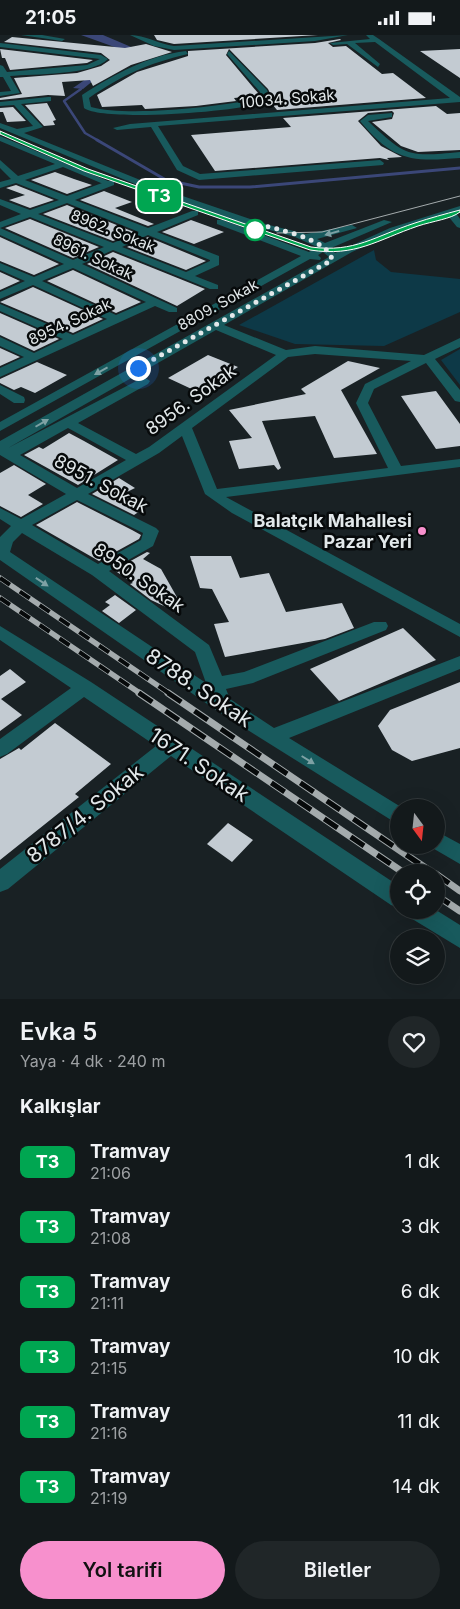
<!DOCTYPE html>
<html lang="tr">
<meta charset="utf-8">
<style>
:root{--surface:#13191b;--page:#202628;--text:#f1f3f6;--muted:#9da0a3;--line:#32383a;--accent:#f790cd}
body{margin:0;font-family:Inter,sans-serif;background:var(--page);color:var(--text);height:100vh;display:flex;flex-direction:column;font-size:19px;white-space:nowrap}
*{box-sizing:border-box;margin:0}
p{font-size:16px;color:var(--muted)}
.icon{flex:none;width:28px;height:28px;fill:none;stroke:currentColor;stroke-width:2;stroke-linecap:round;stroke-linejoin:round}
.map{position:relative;height:964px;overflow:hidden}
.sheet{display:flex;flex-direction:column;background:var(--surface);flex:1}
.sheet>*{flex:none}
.badge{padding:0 10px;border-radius:8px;font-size:18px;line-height:32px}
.needle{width:32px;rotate:165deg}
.controls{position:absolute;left:390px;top:764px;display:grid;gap:10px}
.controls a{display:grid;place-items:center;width:55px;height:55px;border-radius:50%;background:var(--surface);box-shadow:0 5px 20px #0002,0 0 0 1px var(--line);font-size:25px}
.you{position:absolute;width:25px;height:25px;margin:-12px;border:4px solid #fff;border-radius:50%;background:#1a73e8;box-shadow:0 0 0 8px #1a73e833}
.map>.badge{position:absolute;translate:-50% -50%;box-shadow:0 0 0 2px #fff}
h2{padding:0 20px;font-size:19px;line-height:45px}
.round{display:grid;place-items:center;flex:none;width:52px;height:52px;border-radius:26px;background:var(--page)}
.summary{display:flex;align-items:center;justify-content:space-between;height:85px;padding:0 20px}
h1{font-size:24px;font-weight:600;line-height:38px}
.primary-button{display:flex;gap:10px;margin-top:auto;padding:10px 20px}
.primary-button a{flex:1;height:58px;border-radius:30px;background:var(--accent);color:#111;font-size:20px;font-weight:600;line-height:58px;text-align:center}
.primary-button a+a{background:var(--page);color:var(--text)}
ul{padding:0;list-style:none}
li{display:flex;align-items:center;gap:15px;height:65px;padding:0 20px}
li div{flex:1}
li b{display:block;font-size:19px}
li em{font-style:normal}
li .badge{min-width:55px;font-weight:700;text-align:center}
.status{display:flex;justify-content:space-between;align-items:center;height:35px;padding:0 25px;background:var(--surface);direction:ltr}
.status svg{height:14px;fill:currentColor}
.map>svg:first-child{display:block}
.green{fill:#0d3947}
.water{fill:#3b4778}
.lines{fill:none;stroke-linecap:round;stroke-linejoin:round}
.stream-far1{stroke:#3b4778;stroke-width:2.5}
.stream{stroke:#3b4778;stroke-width:3}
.building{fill:#c3cbd2}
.minor{fill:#185a5d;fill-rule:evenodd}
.tram{stroke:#a4abad;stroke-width:1}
.rail-far1-casing{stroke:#a4abad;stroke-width:5.5}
.rail-casing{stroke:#a4abad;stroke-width:7}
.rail-far1{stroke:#070a0b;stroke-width:4;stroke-dasharray:12;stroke-linecap:butt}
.rail{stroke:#070a0b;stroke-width:5;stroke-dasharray:16;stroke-linecap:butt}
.oneway{fill:#7da1a4}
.line{fill:#00a651;stroke:#fff}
.walk{stroke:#e2e8ea;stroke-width:5;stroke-dasharray:0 9}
.stop-dot{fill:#fff;stroke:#00a651;stroke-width:2.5}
.poi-dot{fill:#f790cd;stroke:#070a0b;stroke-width:2}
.labels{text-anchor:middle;stroke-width:5;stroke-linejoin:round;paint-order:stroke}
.far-street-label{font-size:15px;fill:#e2e8ea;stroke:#070a0b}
.street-label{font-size:18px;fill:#e2e8ea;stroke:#070a0b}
.poi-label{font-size:18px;font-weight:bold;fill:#e2e8ea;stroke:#070a0b;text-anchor:end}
.near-street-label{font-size:21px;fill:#e2e8ea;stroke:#070a0b}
</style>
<div class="status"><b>21:05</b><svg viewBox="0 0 49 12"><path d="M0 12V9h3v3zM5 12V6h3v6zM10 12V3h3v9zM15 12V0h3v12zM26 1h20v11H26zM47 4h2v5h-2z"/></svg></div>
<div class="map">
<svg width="460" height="964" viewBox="0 0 460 964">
<rect width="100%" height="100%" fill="#192124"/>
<path class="green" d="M374,215L376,225L391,237L460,244V277L384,311L295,309L239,290Z
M460,314V350L441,325Z"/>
<path class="water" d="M81,0H103L143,17L139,24L100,40L83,54L73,53L99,35L125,27L128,21L120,14Z"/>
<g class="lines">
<path class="stream-far1" d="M81,54L64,66L85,98L99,106"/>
<path class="stream" d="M97,105L166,145L199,152H250L460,133"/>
</g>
<path class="building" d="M154,0H318L174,9L157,5Z
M12,2L125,13L146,9L172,17L131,30L93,51L90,45L62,47L65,61L48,60L0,65V63L22,59L14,43L77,38L101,31L110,25L101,18L4,7Z
M340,4L341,5L328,8L333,12L346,11L382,39L393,38L426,63L277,75L268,64L271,60L268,54L229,14L226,20L258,58L256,61L234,63L236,66L196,71L145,74L142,70L102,72L97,60L137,37L188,21V16L315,8Z
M0,14L93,25L87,28L10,35L5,23H2Z
M460,14V43L420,16Z
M47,68L56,85L53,86L55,90L44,91L25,70Z
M436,71L447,79L460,78V115L418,117L401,111L372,87L392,84L394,78L392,76L368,78L358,86L381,111L402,122L387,123L389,125L380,123L215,136L191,100L291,92L283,83Z
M13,72L26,86L7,87L3,77H0V73Z
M55,137L74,144L92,150L67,159L31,145Z
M16,150L54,165L30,173L9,165L25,160L6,153Z
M104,156L132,167L115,173L154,189L148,191L80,165Z
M67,170L134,197L113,206L43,179Z
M30,184L99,212L73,223L5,193Z
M191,185L224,197L194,209L162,197Z
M0,202L59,229L34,240L0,226Z
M148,202L206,226L186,235L127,212Z
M113,217L205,254L177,271L87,229Z
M73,235L141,267L116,278L47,246Z
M0,237L20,246L0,255Z
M33,252L103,284L73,298L0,267Z
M0,278L59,304L34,316L0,300Z
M0,313L20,322L0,331Z
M208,320L238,332L198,357L168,343Z
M348,326L380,333L341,355L377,419L334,423L315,381L262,386L281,433L278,435L274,430L239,434L229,406L252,403L229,375L306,359L301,354Z
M37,327L67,340L35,358L21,352L14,355L0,348V344Z
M436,356L460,389V411L436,414L401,361Z
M69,398L84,406L118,425L78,450L24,420L39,412L43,414Z
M14,430L46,449L28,460L43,469L21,482L0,471V438Z
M119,443L135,453L127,457L149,470L134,480L92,459Z
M77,467L132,495L141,500L139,504L99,526L36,490Z
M147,517L150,518L143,524L161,534L178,564L166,572L151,565L130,549L133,548L114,535Z
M190,521H231L240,543L269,538L286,577L342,568L354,593L325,604L225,622L214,589L229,587L212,554L200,553Z
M115,560L136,575L119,588L102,576L110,570L105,567Z
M403,593L436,625L339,666L310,634Z
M10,634L26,647L1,664L22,680L0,696V641Z
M460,647V713L412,726L392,715L378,691L390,675Z
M55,688L111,729L75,759L79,762L0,825V724L19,713L21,715Z
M228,788L253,805L232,827L207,809Z"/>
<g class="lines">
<path class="minor" d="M21,0H42L65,4L62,6Z
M130,0C145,0 159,9 174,11L348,0L315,6L174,15L154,11Z
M366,0H373L379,4L460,62V67L158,91L183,131L200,139L380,125L384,128L383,130L199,145L177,135L151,92L117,95L113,93L130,89L450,63L375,7L355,8L380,29L378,32L347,9L333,10L330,8L370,4Z
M0,8L101,20L108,24C93,40 33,39 10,41L20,58L0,61V57L11,56L3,42H0V30L3,31L7,37L87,30L100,24L0,12Z
M186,16L188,19C149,28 122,40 89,63L91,72C127,82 218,72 256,64L261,60L260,57L227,19L229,16L267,55L269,61C266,64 263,66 260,68C235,77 103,87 84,73L82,60C115,39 147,21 186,16Z
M48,62H51V66L21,69L43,92L24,98L165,155L265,189L306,199L352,190L357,193L317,204L325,208L384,185L392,187L331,213L335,218L390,193L460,171V177L456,178L460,184V193L457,192L448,181L396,197L352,217L224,290L286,315L315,311L424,320L460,303V312L435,324L460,355V367L455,366L426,328L374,354L368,368L401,431L460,424V432L226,462L460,589V602L232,478L205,459L182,401L159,418L88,459L156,493L159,496L153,511L109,536L209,610L222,641L244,637L374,587H386L388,591L386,595L253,648L226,654L230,664L274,693L460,621V634L289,703L401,772H399V790L216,675L0,525V502L11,491L0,484V473L21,484L66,459L0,420V406L329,222L323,217L318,220L321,223L320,225L310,224L0,396V387L301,221L217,189V185H223L309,217L317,212L295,202L225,183L159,159L0,93V88L17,94L33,91L14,70L0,71V67ZM216,295L276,320L149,412L136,419L78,388L148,349L150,346L144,342L8,413ZM315,319L411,326L365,349L356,368L388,433L217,454L192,393L288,322ZM68,393L126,425L77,453L20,420ZM77,465L143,498L141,505L98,529L32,490ZM22,498L92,540L195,617L206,648L10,517L13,507Z
M392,78V82L368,86C406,122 408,122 460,117V123C411,127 393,126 360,86L368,80Z
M0,101L108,146H114V150L75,165L148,193L192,176H198V180L157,197L219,221V230L195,241L218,250V254H210L113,215L82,229L177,273V277H169L155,271L0,342V333L24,322L0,311V302L34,318L63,304L0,276V269L73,300L107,284L33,250L0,264V257L25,246L0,235V228L34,242L64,229L0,200V193L73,225L104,212L30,182L0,193V187L21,179L0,170V164L30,175L59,165L16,148L0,153V147L11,144L0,133V125L18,141L55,129L0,106ZM63,132L101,148H102L67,161L25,145ZM67,168L139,197L113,208L38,179ZM148,200L210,225V226L186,237L122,212ZM73,233L146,267L116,280L42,246Z
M0,350L24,362L25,365L24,368H14L0,359Z
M0,591L91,647L399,851V873L391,870L171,721L8,854L0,857V834L156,711L84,662L7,719L0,722V704L71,653L0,605Z
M436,796L460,809V829L429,811L436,810Z
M406,875H436L460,890V913L409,882Z"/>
<path class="tram" d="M0,98L86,135L310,214C356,219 374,205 415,190C429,184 445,181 460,177
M277,198L322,197L460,161"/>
<defs>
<path id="rail-far1" d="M0,543L170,659
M0,563L141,659"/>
<path id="rail" d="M139,658L404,838
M168,658L433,838
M436,839L460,856
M436,860L460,876"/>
</defs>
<use href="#rail-far1" class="rail-far1-casing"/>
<use href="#rail" class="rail-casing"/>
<use href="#rail-far1" class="rail-far1"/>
<use href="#rail" class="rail"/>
</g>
<defs><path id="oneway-solid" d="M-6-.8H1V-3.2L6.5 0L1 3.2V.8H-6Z" transform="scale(1.25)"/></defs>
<g class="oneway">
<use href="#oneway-solid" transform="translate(332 198) rotate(164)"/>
<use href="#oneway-solid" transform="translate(101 336) rotate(151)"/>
<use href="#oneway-solid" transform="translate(42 388) rotate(-30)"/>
<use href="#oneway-solid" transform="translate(42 547) rotate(34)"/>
<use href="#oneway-solid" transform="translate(308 725) rotate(32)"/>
</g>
<path class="line" d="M0,96L88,134L311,212C355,218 375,201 415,188C430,183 445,179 460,175V177C451,184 433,186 418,191C377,205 356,222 310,215L84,136L0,99Z"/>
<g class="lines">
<path class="walk" d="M138,333L332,225C329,203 272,193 252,188L255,195"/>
</g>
<circle class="stop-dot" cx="255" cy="195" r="10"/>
<circle class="poi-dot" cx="422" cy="496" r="5"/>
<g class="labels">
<g class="far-street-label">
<text transform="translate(287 64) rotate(-5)" y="5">10034. Sokak</text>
<text transform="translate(113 196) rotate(22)" y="5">8962. Sokak</text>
<text transform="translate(93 222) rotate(25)" y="5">8961. Sokak</text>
<text transform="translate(218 270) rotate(-29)" y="5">8809. Sokak</text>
<text transform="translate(70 287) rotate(-25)" y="5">8954. Sokak</text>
</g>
<g class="street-label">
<text transform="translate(191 365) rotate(-36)" y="6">8956. Sokak</text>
<text transform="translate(101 449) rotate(28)" y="6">8951. Sokak</text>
<text transform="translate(139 543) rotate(35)" y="6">8950. Sokak</text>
</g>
<g class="poi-label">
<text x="412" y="492">Balatçık Mahallesi<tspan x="412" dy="21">Pazar Yeri</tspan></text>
</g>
<g class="near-street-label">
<text transform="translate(199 653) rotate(34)" y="7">8788. Sokak</text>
<text transform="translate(199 730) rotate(34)" y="7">1671. Sokak</text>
<text transform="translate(85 779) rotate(-39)" y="7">8787/4. Sokak</text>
</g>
</g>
</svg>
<div class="controls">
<a><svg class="needle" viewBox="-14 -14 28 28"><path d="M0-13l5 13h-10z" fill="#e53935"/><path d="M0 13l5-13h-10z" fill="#9da0a3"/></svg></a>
<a><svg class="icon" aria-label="locate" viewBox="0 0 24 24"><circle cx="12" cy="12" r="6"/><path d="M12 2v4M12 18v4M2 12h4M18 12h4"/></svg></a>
<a><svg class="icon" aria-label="layers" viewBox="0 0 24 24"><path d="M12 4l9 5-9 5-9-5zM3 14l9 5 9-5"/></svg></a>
</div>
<div class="you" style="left:138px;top:333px"></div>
<b class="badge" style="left:159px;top:161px;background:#00a651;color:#fff">T3</b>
</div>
<section class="sheet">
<div class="summary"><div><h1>Evka 5</h1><p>Yaya · 4 dk · 240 m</p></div><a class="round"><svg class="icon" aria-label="heart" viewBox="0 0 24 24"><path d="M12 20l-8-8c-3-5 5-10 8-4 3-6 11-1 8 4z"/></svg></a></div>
<h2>Kalkışlar</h2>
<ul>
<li><span class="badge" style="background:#00a651;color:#fff">T3</span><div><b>Tramvay</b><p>21:06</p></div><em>1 dk</em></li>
<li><span class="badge" style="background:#00a651;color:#fff">T3</span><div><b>Tramvay</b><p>21:08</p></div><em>3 dk</em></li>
<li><span class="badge" style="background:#00a651;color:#fff">T3</span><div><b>Tramvay</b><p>21:11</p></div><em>6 dk</em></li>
<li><span class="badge" style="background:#00a651;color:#fff">T3</span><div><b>Tramvay</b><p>21:15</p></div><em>10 dk</em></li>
<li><span class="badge" style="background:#00a651;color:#fff">T3</span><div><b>Tramvay</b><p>21:16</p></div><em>11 dk</em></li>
<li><span class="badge" style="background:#00a651;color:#fff">T3</span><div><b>Tramvay</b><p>21:19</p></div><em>14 dk</em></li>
</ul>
<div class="primary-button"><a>Yol tarifi</a><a>Biletler</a></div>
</section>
